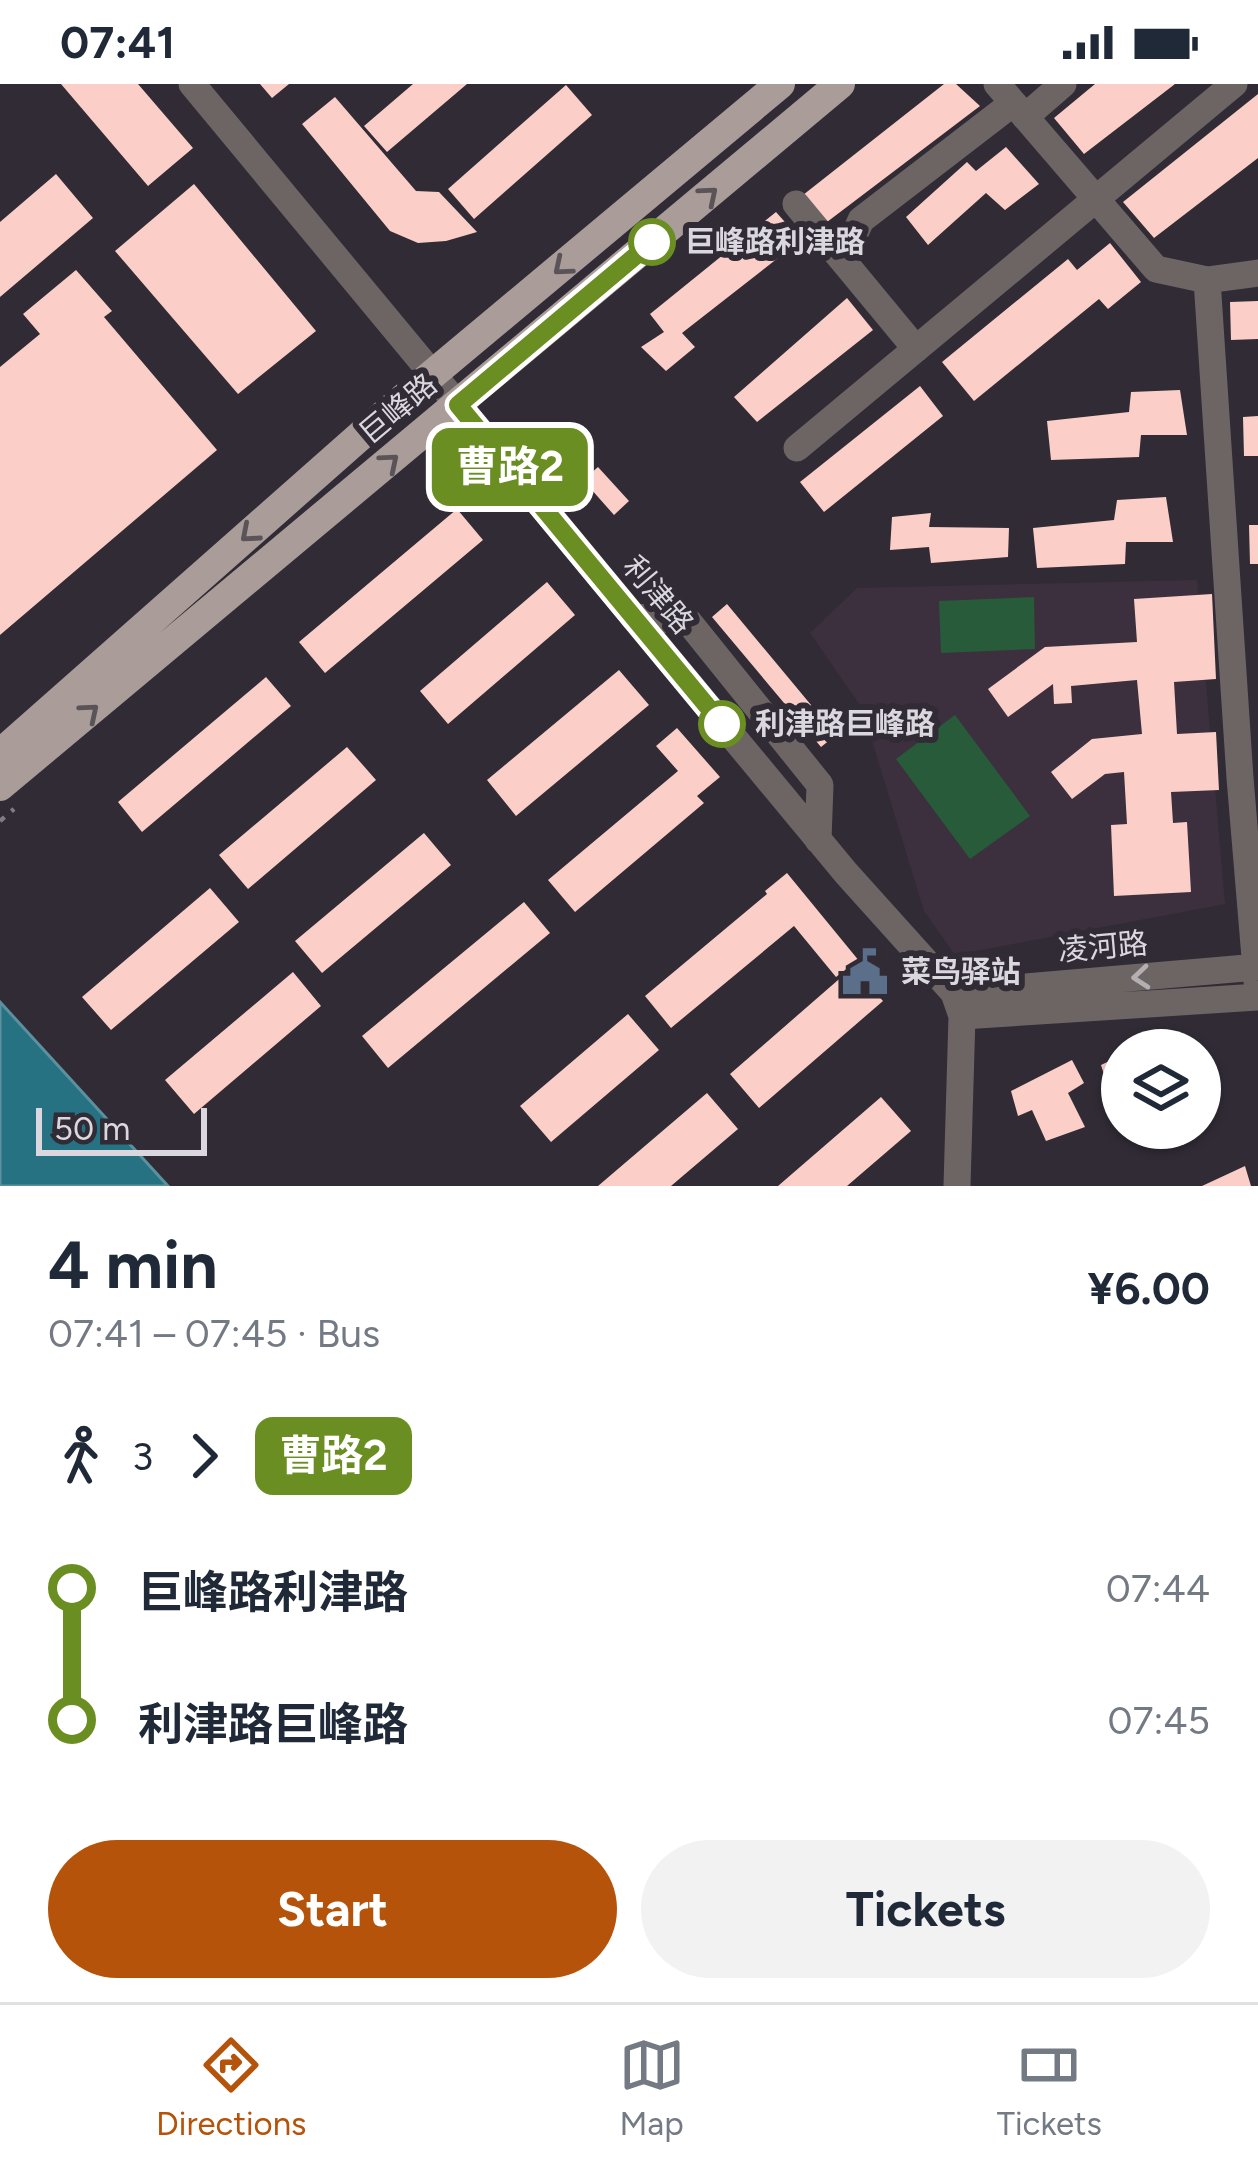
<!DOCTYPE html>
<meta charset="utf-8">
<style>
:root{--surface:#fff;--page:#f2f2f3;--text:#1f2937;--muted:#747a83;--line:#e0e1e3;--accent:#b45309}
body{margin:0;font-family:Figtree,"Noto Sans SC",sans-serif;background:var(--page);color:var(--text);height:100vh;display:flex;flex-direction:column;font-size:45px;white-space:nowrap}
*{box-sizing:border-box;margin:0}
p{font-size:39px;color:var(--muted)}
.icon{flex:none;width:66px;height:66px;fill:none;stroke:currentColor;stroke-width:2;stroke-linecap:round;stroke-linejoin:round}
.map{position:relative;height:1102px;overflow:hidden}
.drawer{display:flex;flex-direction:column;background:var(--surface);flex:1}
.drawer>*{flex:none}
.badge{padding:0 24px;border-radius:18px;font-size:42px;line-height:78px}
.tools{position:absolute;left:1101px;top:945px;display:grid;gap:24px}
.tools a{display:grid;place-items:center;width:120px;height:120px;border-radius:50%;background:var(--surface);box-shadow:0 3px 9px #0004;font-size:60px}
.scale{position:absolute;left:36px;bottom:30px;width:171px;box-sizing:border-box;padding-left:12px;border:6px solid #dbd7de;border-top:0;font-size:33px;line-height:42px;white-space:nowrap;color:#dbd7de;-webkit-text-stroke:9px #302b35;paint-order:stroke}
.map>.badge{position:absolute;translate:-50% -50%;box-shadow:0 0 0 6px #fff}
.legs{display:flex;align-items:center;gap:18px;height:132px;padding:0 48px;font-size:39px}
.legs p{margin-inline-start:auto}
.headline{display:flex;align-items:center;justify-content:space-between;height:204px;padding:0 48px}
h1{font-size:66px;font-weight:700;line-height:90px}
.button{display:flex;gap:24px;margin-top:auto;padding:24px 48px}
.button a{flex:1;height:138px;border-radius:72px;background:var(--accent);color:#fff;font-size:48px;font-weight:700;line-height:138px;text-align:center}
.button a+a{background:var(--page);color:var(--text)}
ul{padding:0 48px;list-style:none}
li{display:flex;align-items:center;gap:42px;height:132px;font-size:45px}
li i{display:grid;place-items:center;width:18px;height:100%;margin:0 15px;background:currentColor}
li i::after{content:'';width:30px;height:30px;margin:-15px;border:9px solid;border-radius:50%;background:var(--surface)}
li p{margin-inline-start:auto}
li:first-child i{background:linear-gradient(#0000 50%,currentColor 0)}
li:last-child i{background:linear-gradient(currentColor 50%,#0000 0)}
.status{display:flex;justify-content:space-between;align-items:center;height:84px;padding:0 60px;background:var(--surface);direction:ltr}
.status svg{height:33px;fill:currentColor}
.tab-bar{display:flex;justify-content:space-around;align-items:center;height:168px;border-top:3px solid var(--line);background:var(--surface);font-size:33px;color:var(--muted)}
.tab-bar a{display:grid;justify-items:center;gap:6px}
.tab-bar .on{color:var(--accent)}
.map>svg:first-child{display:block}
.education{fill:#3d303e}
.green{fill:#285b39}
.water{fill:#267283;stroke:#5c909e;stroke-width:3}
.building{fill:#fbcec8}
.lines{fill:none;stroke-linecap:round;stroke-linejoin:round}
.path{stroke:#807b84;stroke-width:4.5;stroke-dasharray:6 9;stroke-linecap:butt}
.minor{stroke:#6c6564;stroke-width:27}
.major{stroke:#a99c99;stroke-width:30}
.oneway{stroke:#5a5358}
.oneway2{stroke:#b4afb3}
.line-1-casing{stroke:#fff;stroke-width:27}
.line-1{stroke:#6b8e23;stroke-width:18}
.stop-1-dot{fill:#fff;stroke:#6b8e23;stroke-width:6}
.labels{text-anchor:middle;stroke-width:12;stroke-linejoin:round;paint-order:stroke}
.stop-label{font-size:30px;font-weight:bold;fill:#dbd7de;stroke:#302b35;text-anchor:start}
.street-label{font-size:30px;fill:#dbd7de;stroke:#302b35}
.poi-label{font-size:30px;font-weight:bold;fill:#dbd7de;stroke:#302b35;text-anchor:start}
</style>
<div class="status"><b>07:41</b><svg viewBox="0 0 49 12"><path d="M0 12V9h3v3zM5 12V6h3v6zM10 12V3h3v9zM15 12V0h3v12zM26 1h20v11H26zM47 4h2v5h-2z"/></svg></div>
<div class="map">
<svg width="1258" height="1102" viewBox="0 0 1258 1102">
<rect width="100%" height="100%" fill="#302b35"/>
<path class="education" d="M1197,496L1225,820L955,871L924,827L862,624L810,549L857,504Z"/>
<path class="green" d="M1034,513L1035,565L941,569L939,517Z
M955,631L1030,732L970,775L896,675Z"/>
<path class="water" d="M0,918L168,1102H0Z"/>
<path class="building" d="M61,0H138L193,64L148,102Z
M260,0H289L272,14Z
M413,0H467L387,68L364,42Z
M944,0H956L980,22L827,138L803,111Z
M1095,0H1175L1084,70L1054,34Z
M566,1L592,31L474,135L448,105Z
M1258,10V74L1154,154L1123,118Z
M335,13L416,107L439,108L477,148L446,157L418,159L390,147L302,40Z
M1006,63L1039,100L1005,126L986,109L928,161L906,133L967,78L976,87Z
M56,90L93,134L0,213V138Z
M194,100L316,247L238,310L115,167Z
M776,128L801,156L682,249L695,263L666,287L641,263L664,248L650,230Z
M1110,159L1141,198L1108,225L1099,215L974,317L942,278L1068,175L1077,186Z
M76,186L112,227L104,233L217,366L0,551V283L40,250L23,230Z
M847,214L873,246L757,338L734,313Z
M1258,217V255L1231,256L1230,218Z
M920,302L943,332L824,428L800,398Z
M1180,306L1187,351H1141L1139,373L1051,376L1047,337L1129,328L1131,308Z
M1258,332V372H1244L1243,333Z
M598,383L629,417L614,431L583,396Z
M1166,413L1173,458H1126L1125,480L1037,484L1033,444L1114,436L1117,416Z
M457,425L483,456L325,589L299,558Z
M931,429L929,443L1009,444L1008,473L931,479L929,463L890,466L892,433Z
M1249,441H1258V480H1250Z
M547,498L575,531L448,640L420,607Z
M1212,510L1216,595L1174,598L1177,650L1216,648L1219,706L1171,708L1173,739L1187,738L1191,808L1114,812L1111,741L1127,740L1124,688L1105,690L1072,715L1051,688L1092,655L1142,650L1137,596L1071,602L1072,619L1054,620L1053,600L1008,633L988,605L1045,563L1137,558L1134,515Z
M727,520L836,651L821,663L712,533Z
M619,586L649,621L516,732L487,696Z
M266,593L291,622L142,748L118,718Z
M677,644L720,693L697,712L704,719L575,828L548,796L678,687L656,662Z
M347,663L376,696L248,805L219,771Z
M424,749L451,781L322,889L295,857Z
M787,789L878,900L874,904L854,879L836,893L794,842L671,944L645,912L767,810L765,807Z
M210,804L239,838L111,946L82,913Z
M524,818L550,849L388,984L362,952Z
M853,883L883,917L759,1024L730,990Z
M293,888L321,922L194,1030L165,996Z
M628,930L659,966L551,1058L520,1022Z
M1163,951L1171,966H1132Z
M1122,971V1001L1109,1006L1101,981Z
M1072,976L1084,999L1068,1009L1085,1043L1046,1057L1032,1026L1018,1032L1011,1007Z
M707,1009L738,1045L671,1102H598Z
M881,1013L911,1047L847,1102H778Z
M1245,1082L1251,1102H1202Z"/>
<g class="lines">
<path class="path" d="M0,737L14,725"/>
<path class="minor" d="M192,0L846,789L954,909L962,932L957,1102
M997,0L1156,185L1207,196L1258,189
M1025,33L1063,0
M796,120L916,265
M843,176L861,136L1013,19
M1207,196L1240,694L1258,909
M797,364L1234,0
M633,533L688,537L820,701L818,756
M954,909L1258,883
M962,932L1258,913"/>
<path class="major" d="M0,670L385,330L780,0
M0,702L840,0"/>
</g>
<defs><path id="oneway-chevron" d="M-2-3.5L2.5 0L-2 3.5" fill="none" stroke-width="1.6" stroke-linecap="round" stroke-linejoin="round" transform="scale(3)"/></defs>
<g class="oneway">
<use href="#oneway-chevron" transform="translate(709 111) rotate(-40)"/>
<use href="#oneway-chevron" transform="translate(562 183) rotate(140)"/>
<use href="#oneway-chevron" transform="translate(390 378) rotate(-40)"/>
<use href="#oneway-chevron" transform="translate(249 450) rotate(139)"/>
<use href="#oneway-chevron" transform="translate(90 628) rotate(-40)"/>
</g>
<use class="oneway2" href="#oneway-chevron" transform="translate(1141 893) rotate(175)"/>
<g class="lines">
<defs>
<path id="line-1" d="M652,158L458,321L722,640"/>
</defs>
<use href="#line-1" class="line-1-casing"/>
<use href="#line-1" class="line-1"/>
</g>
<defs>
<symbol id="civic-bare" viewBox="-9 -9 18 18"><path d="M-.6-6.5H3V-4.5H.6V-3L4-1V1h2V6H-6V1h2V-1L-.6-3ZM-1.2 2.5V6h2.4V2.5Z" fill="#5c6f8a" stroke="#302b35" stroke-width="2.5" paint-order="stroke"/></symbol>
</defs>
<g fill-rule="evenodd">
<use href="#civic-bare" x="832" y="855" width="66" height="66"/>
</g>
<g class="stop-1-dot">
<circle cx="652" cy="158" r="21"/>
<circle cx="722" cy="640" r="21"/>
</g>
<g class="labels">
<g class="stop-label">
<text x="685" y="168">巨峰路利津路</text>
<text x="755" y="650">利津路巨峰路</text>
</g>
<g class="street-label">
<text transform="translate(398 325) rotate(-40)" y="10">巨峰路</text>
<text transform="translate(658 511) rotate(50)" y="10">利津路</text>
<text transform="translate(1103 863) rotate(-5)" y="10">凌河路</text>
</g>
<g class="poi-label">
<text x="901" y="898">菜鸟驿站</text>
</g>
</g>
</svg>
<div class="tools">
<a><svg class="icon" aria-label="layers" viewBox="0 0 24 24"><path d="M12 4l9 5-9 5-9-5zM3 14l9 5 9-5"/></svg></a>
</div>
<div class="scale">50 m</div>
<b class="badge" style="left:510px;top:383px;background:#6b8e23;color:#fff">曹路2</b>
</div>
<section class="drawer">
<div class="headline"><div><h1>4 min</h1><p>07:41 – 07:45 · Bus</p></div><b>¥6.00</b></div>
<div class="legs"><svg class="icon" aria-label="walk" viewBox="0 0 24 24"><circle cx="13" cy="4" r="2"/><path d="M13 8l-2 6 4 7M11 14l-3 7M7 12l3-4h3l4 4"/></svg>3<svg class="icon" aria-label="forward" viewBox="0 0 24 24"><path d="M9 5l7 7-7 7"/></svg><b class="badge" style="background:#6b8e23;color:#fff">曹路2</b></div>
<ul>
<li><i style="color:#6b8e23"></i><b>巨峰路利津路</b><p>07:44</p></li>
<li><i style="color:#6b8e23"></i><b>利津路巨峰路</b><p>07:45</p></li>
</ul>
<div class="button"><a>Start</a><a>Tickets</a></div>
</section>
<nav class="tab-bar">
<a class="on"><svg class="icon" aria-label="directions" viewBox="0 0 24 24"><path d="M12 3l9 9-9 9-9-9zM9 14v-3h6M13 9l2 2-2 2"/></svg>Directions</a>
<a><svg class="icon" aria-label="map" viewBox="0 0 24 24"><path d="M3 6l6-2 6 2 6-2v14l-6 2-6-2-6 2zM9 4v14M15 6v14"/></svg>Map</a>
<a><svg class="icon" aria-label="tickets" viewBox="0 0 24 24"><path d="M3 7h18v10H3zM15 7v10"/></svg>Tickets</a>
</nav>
